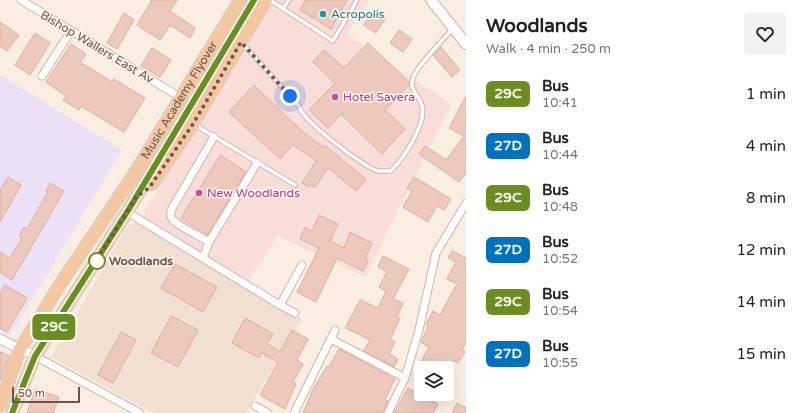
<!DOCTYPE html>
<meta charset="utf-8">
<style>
:root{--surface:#fff;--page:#f2f2f2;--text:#222;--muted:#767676}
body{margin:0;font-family:"Varela Round",sans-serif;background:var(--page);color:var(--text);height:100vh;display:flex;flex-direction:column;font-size:15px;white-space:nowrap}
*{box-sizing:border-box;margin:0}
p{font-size:13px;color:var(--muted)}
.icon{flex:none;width:22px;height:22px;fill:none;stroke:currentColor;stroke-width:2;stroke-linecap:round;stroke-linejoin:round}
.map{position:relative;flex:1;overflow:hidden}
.sheet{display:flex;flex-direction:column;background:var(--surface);width:340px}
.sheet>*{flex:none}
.badge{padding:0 8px;border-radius:6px;font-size:14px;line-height:26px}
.tools{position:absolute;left:414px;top:361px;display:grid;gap:8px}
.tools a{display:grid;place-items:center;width:40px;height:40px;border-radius:4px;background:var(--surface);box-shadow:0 4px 16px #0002;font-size:20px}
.scale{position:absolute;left:12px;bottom:10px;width:68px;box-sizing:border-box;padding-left:4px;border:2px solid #70534c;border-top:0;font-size:11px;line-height:14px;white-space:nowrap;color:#70534c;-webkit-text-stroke:3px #fdf2e9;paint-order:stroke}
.you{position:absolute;width:20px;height:20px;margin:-10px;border:3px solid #fff;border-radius:50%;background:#1a73e8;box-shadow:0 0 0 6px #1a73e833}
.map>.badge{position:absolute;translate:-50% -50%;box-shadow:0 0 0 2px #fff}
.round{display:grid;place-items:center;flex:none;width:42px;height:42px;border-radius:4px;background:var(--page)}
.head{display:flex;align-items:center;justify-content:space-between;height:68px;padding:0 20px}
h1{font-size:19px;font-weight:700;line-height:30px}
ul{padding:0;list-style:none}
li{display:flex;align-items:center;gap:12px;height:52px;padding:0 20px}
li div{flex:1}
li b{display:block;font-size:15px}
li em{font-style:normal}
li .badge{min-width:44px;font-weight:700;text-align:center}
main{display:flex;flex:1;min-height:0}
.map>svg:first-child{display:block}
.residential{fill:#f1dfd2}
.commercial{fill:#f9ddd8}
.education{fill:#ebe0f6}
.building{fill:#edc9bd;stroke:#deae9f}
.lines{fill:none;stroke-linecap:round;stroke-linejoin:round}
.service-casing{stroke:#ccb7ae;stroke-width:5.5}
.minor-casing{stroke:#ccb7ae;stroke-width:9}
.tertiary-casing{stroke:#ccb7ae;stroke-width:11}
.secondary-casing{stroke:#cfb6ab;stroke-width:12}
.primary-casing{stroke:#d7cfcd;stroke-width:14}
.service{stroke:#fff;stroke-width:3.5}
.minor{stroke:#fff;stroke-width:7}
.tertiary{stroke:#fff;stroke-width:9}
.secondary{stroke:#fff;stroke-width:10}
.primary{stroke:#f3c8a1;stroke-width:12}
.line-casing{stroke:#fff;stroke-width:9}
.line{stroke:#6b8e23;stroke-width:6}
.walk{stroke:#70534c;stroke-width:4;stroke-dasharray:0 7.2}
.culture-dot{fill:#0f9aa8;stroke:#fdf2e9;stroke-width:1.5}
.hotel-dot{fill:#d1479c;stroke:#fdf2e9;stroke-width:1.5}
.stop-dot{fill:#fff;stroke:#6b8e23;stroke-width:2}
.labels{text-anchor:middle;stroke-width:3.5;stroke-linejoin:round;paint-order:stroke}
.culture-label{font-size:12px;fill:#0d838f;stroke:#fdf2e9;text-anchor:start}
.street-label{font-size:12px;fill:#70534c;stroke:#fdf2e9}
.hotel-label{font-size:12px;fill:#b23c85;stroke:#fdf2e9;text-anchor:start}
.stop-label{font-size:12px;font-weight:bold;fill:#70534c;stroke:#fdf2e9;text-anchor:start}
</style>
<main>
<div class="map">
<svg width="466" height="413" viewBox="0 0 466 413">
<rect width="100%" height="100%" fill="#faeee3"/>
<path class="residential" d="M139,221L302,319L246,413H153L51,357L128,226Z"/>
<path class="commercial" d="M272,0H369L347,35L451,104L365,277L278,236L246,285L139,221Z"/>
<path class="education" d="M0,75L122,150L10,336L0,330Z"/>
<path class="building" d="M152,0H177L170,11L195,28L190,38L170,25L160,40L137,25Z
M305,0H347L331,29L300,10Z
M374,9L386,17L376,33L364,25Z
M124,13L134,20L117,49L107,43Z
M0,22L19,35L7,51L0,46Z
M399,30L412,39L403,52L390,43Z
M35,33L50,43L30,75L15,65Z
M368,43L409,82V85L385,110L405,129L382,154L341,114L328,128L309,110L335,83L313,62L324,50L344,68Z
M71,44L86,54L80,62L112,82L114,79L145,98L124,132L81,106L79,110L63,100L66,96L46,82Z
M441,47L460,70L452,77L433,55Z
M152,48L171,60L160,77L141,66Z
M254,85L304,133L323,147L324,145L366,179L356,191L328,168L315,187L310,185L309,187L302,183L316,161L293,145L280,159L229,112Z
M466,96V173L459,182L419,154L425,146L446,160L464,136L449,128Z
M220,155L246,172L207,235L181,218Z
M8,177L21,185L0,222V190Z
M414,177L451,199L444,210L437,206L428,222L403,207L412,191L407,188Z
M50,183L64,191L12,280L0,272V252L10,258L22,238L19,236L24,227L27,229L48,192L46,191Z
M319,215L338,224L330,241L344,248L350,232L372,243L365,259L368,261L363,271L337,258L316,302L297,292L319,248L300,239L305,227L312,231Z
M452,251L466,258V342L462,350L465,352L458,363L452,360L448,368H418L429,347L421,342L428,326L426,324L433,311L440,315L457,284L447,279L456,262L448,258Z
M383,256L409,269L393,299L403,303L397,317L400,318L390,340L395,342L389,354L398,359L394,367L364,351L370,340L345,328L360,300L378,308L386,291L379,287L387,272L378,267Z
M175,264L217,287L203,312L161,288Z
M5,285L27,298L7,332L0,328V293Z
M171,316L198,330L178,367L151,353Z
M245,318L273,334L267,344L280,351L292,330L308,339L297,360L303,364L293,382L296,384L285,409L260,395L278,362L262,353L259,358L232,343Z
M121,332L136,340L113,383L98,375Z
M339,349L395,379L385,399L388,401L383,413H303L313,389L327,366L329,367Z
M0,352L10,356L0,381Z
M408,388L438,404L433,413H394Z
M35,389L59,397L53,413H27Z
M457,403L466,408V413H452Z"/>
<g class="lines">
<defs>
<path id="service" d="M270,0L333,41L357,0
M283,8L289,0
M243,44L299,106C300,119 365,168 378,171C382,171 387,171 391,171C404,157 429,122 421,103C417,93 409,89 413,78C417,65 443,41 452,29
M195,125L295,185"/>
<path id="minor" d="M21,0L173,93
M42,76L71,31
M214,137L171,210C171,213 170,216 172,219C179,227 200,236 209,242L257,163
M127,212L280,305
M203,258L209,242
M295,313L280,305L302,265
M331,339L405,378
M35,356L140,413
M255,406L268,413
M294,413L335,330
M388,413L405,378L419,330L436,253L466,203"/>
<path id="tertiary" d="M0,339L35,356"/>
<path id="secondary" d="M431,0L466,44"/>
<g id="primary">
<path d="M152,184L193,124L266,0"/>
<path id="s1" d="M0,406L20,349L63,280L133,176L240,0"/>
<path d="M12,413L35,356L129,209L254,0"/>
</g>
</defs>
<use href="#service" class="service-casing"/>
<use href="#minor" class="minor-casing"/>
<use href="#tertiary" class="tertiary-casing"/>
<use href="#secondary" class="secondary-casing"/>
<use href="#primary" class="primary-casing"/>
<use href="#service" class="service"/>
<use href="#minor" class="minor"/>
<use href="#tertiary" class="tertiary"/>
<use href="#secondary" class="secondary"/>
<use href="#primary" class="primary"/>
</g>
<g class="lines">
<defs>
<path id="line" d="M12,413L35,356L129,209L254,0"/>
</defs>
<use href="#line" class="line-casing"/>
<use href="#line" class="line"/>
<path class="walk" d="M97,261L93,266L136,197L149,188L193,124L241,42L290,96"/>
</g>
<circle class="culture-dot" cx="323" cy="14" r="4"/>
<g class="hotel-dot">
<circle cx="335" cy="97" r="4"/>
<circle cx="199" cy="193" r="4"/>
</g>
<circle class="stop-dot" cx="97" cy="261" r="8"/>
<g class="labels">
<g class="culture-label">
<text x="331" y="18">Acropolis</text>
</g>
<g class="street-label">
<text transform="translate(97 47) rotate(31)" y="4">Bishop Wallers East Av</text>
<text dy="4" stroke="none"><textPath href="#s1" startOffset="356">Music Academy Flyover</textPath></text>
</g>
<g class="hotel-label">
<text x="343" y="101">Hotel Savera</text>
<text x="207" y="197">New Woodlands</text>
</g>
<g class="stop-label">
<text x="109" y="265">Woodlands</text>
</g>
</g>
</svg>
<div class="tools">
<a><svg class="icon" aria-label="layers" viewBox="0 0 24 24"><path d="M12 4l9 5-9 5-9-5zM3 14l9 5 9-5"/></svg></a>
</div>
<div class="scale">50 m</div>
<div class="you" style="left:290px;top:96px"></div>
<b class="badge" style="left:54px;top:327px;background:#6b8e23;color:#fff">29C</b>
</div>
<section class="sheet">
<div class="head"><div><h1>Woodlands</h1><p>Walk · 4 min · 250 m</p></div><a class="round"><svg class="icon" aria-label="heart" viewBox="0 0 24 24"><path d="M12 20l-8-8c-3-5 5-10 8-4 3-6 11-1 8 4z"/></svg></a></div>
<ul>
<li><span class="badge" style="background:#6b8e23;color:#fff">29C</span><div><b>Bus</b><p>10:41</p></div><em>1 min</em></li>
<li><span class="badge" style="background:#0072bc;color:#fff">27D</span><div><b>Bus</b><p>10:44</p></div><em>4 min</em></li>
<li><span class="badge" style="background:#6b8e23;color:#fff">29C</span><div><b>Bus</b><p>10:48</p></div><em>8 min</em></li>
<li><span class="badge" style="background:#0072bc;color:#fff">27D</span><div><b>Bus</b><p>10:52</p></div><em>12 min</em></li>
<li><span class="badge" style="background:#6b8e23;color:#fff">29C</span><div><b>Bus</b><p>10:54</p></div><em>14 min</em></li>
<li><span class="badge" style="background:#0072bc;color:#fff">27D</span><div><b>Bus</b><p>10:55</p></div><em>15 min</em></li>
</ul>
</section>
</main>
